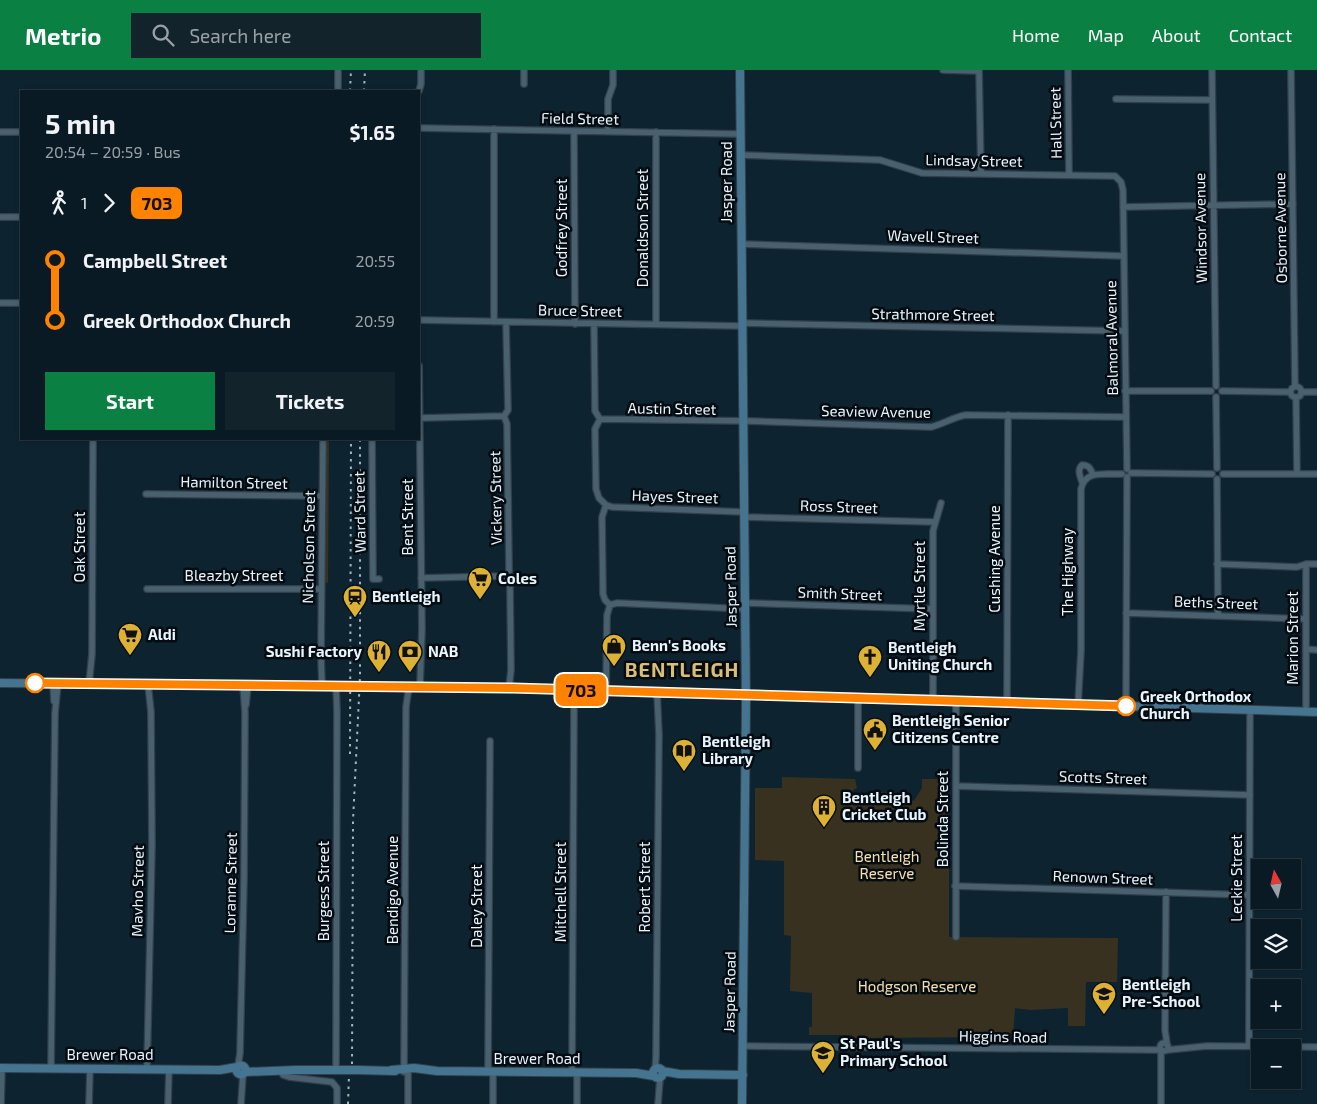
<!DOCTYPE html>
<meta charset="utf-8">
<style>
:root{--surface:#0a1a24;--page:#13232c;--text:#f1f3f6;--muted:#99a1a6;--line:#2a3841;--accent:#0b8043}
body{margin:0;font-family:"Exo 2",sans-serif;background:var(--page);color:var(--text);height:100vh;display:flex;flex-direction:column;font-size:19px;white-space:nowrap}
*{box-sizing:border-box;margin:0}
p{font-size:16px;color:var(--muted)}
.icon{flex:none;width:28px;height:28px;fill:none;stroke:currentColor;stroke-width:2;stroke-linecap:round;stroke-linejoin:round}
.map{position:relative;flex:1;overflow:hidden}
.sheet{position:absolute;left:20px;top:20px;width:400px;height:350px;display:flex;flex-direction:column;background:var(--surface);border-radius:0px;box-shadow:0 1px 4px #0004,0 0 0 1px var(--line)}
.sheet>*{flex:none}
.badge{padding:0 10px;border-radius:8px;font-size:18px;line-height:32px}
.needle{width:32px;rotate:352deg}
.buttons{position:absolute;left:1251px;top:789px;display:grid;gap:10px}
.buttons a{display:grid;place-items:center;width:50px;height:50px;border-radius:0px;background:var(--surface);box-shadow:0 1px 4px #0004,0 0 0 1px var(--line);font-size:25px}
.map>.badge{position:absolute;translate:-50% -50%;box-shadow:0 0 0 2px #fff}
.legs{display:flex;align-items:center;gap:8px;height:55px;padding:0 25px;font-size:16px}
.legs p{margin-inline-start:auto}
.headline{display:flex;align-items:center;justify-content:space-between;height:85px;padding:0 25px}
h1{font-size:28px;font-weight:700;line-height:38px}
.action{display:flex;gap:10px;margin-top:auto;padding:10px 25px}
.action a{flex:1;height:58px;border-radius:0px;background:var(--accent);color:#fff;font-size:20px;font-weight:700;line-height:58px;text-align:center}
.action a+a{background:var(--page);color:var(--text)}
ul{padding:0 25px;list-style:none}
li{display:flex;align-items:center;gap:18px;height:60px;font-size:19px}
li i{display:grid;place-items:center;width:8px;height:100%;margin:0 6px;background:currentColor}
li i::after{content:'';width:12px;height:12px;margin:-6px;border:4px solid;border-radius:50%;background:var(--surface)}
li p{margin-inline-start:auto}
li:first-child i{background:linear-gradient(#0000 50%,currentColor 0)}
li:last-child i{background:linear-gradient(currentColor 50%,#0000 0)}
header{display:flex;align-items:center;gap:30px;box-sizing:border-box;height:70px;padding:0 25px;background:var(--accent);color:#fff}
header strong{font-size:24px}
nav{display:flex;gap:28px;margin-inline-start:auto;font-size:18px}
.search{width:350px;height:45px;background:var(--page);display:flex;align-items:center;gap:12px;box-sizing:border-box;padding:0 18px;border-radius:0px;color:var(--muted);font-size:19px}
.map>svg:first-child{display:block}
.green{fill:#38311f}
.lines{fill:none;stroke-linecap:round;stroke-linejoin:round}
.street-casing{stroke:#333f4a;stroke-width:8}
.secondary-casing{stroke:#333f4a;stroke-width:10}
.street{stroke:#49606f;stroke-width:5.5}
.secondary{stroke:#447490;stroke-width:8}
.rail{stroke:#a5b5bf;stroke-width:2;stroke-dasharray:2.5 5;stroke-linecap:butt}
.secondary-bridge-casing{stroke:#333f4a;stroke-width:10;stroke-linecap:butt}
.secondary-bridge{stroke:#447490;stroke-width:8}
.line-1-casing{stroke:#fff;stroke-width:11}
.line-1{stroke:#ff8200;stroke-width:8}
.stop-1-dot{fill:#fff;stroke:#ff8200;stroke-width:2.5}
.labels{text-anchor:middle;stroke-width:5;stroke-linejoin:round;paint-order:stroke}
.street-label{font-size:15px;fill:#e8f5fe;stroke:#040b11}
.poi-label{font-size:15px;font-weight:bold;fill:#e8f5fe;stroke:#040b11;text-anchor:start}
.stop-label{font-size:15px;font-weight:bold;fill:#e8f5fe;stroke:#040b11;text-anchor:start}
.park-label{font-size:15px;fill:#f8e1aa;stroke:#040b11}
.district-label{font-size:20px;font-weight:bold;letter-spacing:1px;fill:#dbbd73;stroke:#040b11}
</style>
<header>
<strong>Metrio</strong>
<div class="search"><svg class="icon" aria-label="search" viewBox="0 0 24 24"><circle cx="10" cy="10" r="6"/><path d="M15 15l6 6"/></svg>Search here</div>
<nav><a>Home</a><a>Map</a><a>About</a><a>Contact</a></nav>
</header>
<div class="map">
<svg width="1317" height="1034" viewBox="0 0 1317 1034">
<rect width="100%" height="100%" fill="#0e2330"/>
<path class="green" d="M326,369H329L328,513L325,512Z
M782,707L855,709L857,718L853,720V729L856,733C874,718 895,719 914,731L922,718V709H949V867L1118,868L1117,912H1086L1085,956H1068V938L1030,940L1015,938L1013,967L852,968V965H809V957H812V923L790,921L791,866L784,865V791L755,790V718H782Z"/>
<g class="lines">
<defs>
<path id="street" d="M943,0L979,1
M979,0L981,104
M1068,0L1069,105
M1212,0L1216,316
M1291,0L1295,316
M524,14V0
M338,21V0
M419,21L421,14V0
M1116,29L1212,30
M419,58L740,64
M494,59V252
M574,61L575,254
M608,61V29L613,15V0
M0,62H21
M656,62V254
M740,85L880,90L922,103L1115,106L1121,112L1123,120L1127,399
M1123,137L1293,134
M0,147H21
M741,174L1124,186
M0,233H21
M419,250L742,256
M742,253L1124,261
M594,254L595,341L600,349L595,359L596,419L599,428L606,435L602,447L603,524L605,530L610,535L607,545L606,620
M419,296L422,559L420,616
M1290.5 322a5.5 5.5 0 1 1 11 0a5.5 5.5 0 1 1-11 0Z
M1125,321H1211
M1222,321L1290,322
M1301,322H1317
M1216,327L1217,398
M1296,327L1297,404
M420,348L504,346
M600,349L748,351L931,357C944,354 953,347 966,345L1126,347
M372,369L373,509H379
M1131,403L1212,404
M1223,404H1317
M1217,409L1218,546
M1082,412C1080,406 1077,400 1082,395C1089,395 1091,399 1093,405
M146,424L322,426
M606,435L612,437L744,442
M744,447L935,452
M1217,494L1297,497L1306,494H1317
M504,506L509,502V497L507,354L504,346L508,340L506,253
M504,506L508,509L510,516L511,600L509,618
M421,508L504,506
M147,519H321
M746,533L933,539
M610,535L617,533L746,539
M1126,543L1306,549
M1306,579L1317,580
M53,613L54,631
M89,614L92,584L93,369
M322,615L321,586L323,369
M336,616L337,641L336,1000
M858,629V698
M933,631V461L941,433
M1007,633L1008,345
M246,635L248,615
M1078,635L1081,581V419C1085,399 1106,405 1122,404
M1126,636L1127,407
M1306,642V494
M956,716L1250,725
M955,816L1249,825
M1166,822L1165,960L1167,974
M956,867V631
M1160 977a4 4 0 1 1 8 0a4 4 0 1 1-8 0Z
M743,976L1160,980
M1249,976L1250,640
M1161,980V1034
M1167,980L1207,976L1317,977
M238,996L240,983L244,809L245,642L243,615
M51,999L55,643L58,613
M147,999L152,775L151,642L148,614
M655,1000L656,987L659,665L657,622
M281,1001L283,1005L289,1007L332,1012L337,1018V1034
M404,1002L406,637L409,616
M488,1002L490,671
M572,1003L574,641L573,620
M1,1034L2,998
M89,1034L90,999
M168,1034L169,999
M241,1034L243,1004
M408,1034V999
M493,1034V1002
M577,1034V1003
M658,1034L660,1008"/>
<path id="secondary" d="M740,0L746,633L742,1034
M0,613L346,616
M368,616L606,620L1317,642
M236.5 1000a4.5 4.5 0 1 1 9 0a4.5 4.5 0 1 1-9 0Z
M0,998L220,1000L237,997
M653 1003a5 5 0 1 1 10 0a5 5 0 1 1-10 0Z
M358,1000L395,1001
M392,1000L414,998L437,1001L636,1003L654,1006
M662,1001L679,1004L743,1005
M245,1002L295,1000H346"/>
</defs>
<use href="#street" class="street-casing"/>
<use href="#secondary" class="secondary-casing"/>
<use href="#street" class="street"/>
<use href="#secondary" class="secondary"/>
<path class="rail" d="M350,21L351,0
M364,21L365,0
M350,684L351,369
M352,994L353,751L360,607V369
M348,1034L349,1005"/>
<defs>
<path id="secondary-bridge" d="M346,616H368
M346,1000H358"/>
</defs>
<use href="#secondary-bridge" class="secondary-bridge-casing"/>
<use href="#secondary-bridge" class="secondary-bridge"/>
</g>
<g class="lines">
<defs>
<path id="line-1" d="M35,613L513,618L1126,636"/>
</defs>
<use href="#line-1" class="line-1-casing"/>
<use href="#line-1" class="line-1"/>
</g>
<defs>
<symbol id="supermarket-pin" viewBox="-11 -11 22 30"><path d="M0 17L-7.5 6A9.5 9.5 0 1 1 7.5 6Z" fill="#ddb133" stroke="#040b11"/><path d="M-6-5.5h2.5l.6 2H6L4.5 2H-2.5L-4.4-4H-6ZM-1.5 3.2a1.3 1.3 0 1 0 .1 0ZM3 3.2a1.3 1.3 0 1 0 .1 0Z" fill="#111"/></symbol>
<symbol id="station-pin" viewBox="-11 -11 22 30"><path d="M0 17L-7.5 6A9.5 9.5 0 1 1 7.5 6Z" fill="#ddb133" stroke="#040b11"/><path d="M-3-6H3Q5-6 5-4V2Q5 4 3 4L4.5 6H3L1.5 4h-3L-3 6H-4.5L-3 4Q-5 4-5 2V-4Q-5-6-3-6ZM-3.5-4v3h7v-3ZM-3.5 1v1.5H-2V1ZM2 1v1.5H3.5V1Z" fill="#111"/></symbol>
<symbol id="shop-pin" viewBox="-11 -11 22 30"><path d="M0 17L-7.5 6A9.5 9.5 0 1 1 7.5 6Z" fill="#ddb133" stroke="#040b11"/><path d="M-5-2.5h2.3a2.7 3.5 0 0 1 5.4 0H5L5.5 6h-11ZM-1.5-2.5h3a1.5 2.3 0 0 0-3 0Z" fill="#111"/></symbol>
<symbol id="restaurant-pin" viewBox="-11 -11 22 30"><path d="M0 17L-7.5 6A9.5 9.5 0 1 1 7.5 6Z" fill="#ddb133" stroke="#040b11"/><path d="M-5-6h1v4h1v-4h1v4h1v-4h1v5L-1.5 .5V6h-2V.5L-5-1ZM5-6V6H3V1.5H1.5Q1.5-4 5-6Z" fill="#111"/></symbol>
<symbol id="bank-pin" viewBox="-11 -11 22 30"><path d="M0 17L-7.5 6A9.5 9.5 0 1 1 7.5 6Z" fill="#ddb133" stroke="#040b11"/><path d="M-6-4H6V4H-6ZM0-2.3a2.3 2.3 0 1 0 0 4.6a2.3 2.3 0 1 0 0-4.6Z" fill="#111"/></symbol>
<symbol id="church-pin" viewBox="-11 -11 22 30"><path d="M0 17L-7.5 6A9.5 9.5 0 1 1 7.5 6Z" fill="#ddb133" stroke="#040b11"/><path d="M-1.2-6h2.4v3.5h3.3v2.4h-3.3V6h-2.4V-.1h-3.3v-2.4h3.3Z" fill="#111"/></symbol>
<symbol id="civic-pin" viewBox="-11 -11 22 30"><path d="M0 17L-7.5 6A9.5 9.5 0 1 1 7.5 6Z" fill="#ddb133" stroke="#040b11"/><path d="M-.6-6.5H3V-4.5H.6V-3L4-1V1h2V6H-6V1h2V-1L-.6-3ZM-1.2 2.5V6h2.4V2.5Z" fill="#111"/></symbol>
<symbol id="library-pin" viewBox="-11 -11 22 30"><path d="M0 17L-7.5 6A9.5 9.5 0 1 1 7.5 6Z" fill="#ddb133" stroke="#040b11"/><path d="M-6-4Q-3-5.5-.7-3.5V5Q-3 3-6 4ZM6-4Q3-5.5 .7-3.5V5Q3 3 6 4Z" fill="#111"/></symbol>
<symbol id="building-pin" viewBox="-11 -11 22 30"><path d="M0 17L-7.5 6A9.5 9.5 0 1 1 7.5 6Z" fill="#ddb133" stroke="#040b11"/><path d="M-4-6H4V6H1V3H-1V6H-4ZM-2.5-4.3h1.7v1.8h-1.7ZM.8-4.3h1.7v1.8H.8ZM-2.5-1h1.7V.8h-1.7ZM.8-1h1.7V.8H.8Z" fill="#111"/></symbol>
<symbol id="school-pin" viewBox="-11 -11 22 30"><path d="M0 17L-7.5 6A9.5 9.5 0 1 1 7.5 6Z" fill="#ddb133" stroke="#040b11"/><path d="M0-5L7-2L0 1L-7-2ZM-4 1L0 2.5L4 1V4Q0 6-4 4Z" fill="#111"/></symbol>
</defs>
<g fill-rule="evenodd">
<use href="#supermarket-pin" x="466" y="495" width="28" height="38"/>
<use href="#station-pin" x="341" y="513" width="28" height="38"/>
<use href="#supermarket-pin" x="116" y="551" width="28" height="38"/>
<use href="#shop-pin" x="600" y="562" width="28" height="38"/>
<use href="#restaurant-pin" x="365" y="568" width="28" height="38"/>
<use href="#bank-pin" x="396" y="568" width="28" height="38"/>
<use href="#church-pin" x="856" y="573" width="28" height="38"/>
<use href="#civic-pin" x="861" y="646" width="28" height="38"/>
<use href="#library-pin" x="670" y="667" width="28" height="38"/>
<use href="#building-pin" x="810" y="723" width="28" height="38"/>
<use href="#school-pin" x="1090" y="910" width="28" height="38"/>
<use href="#school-pin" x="809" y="969" width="28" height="38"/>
</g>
<g class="stop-1-dot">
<circle cx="35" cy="613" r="9"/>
<circle cx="1126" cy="636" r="9"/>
</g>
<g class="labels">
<g class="street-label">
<text transform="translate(580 49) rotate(1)" y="5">Field Street</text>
<text transform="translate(1056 53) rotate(-91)" y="5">Hall Street</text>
<text transform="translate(974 91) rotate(1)" y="5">Lindsay Street</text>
<text transform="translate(727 112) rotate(-90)" y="5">Jasper Road</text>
<text transform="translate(562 158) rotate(-90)" y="5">Godfrey Street</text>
<text transform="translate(643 158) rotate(-90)" y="5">Donaldson Street</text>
<text transform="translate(1201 158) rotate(-91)" y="5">Windsor Avenue</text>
<text transform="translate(1281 158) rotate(-91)" y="5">Osborne Avenue</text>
<text transform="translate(933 167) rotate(2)" y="5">Wavell Street</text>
<text transform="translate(580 241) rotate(1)" y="5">Bruce Street</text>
<text transform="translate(933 245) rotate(1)" y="5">Strathmore Street</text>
<text transform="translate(1112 268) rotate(-91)" y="5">Balmoral Avenue</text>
<text transform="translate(672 339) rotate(1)" y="5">Austin Street</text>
<text transform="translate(876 342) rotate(1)" y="5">Seaview Avenue</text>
<text transform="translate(234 413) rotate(1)" y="5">Hamilton Street</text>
<text transform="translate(675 427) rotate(2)" y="5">Hayes Street</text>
<text transform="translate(496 428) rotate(-91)" y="5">Vickery Street</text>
<text transform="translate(839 437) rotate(2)" y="5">Ross Street</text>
<text transform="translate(360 442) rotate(-91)" y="5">Ward Street</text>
<text transform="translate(408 447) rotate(-90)" y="5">Bent Street</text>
<text transform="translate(80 477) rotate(-90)" y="5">Oak Street</text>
<text transform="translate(309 477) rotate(-89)" y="5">Nicholson Street</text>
<text transform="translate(995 489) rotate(-90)" y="5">Cushing Avenue</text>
<text transform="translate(1068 502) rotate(-90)" y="5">The Highway</text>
<text x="234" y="511">Bleazby Street</text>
<text transform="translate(920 516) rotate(-90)" y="5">Myrtle Street</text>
<text transform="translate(731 517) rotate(-91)" y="5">Jasper Road</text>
<text transform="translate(840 524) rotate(2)" y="5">Smith Street</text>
<text transform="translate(1216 533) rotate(2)" y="5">Beths Street</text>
<text transform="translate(1293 568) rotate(-90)" y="5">Marion Street</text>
<text transform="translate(1103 708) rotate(2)" y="5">Scotts Street</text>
<text transform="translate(943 749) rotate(-90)" y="5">Bolinda Street</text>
<text transform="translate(1103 808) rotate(2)" y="5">Renown Street</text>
<text transform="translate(1237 808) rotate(-90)" y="5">Leckie Street</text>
<text transform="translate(231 813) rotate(-89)" y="5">Loranne Street</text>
<text transform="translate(645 817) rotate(-90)" y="5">Robert Street</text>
<text transform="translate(393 820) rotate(-90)" y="5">Bendigo Avenue</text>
<text transform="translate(138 821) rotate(-89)" y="5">Mavho Street</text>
<text transform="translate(324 821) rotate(-90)" y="5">Burgess Street</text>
<text transform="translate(561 822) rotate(-90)" y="5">Mitchell Street</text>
<text transform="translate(477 836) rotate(-90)" y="5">Daley Street</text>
<text transform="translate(730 922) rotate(-89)" y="5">Jasper Road</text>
<text transform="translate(1003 967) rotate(1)" y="5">Higgins Road</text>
<text x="110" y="990">Brewer Road</text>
<text x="537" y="994">Brewer Road</text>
</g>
<g class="poi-label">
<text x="498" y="514">Coles</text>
<text x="372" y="532">Bentleigh</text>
<text x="148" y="570">Aldi</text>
<text x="632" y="581">Benn's Books</text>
<text x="888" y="583">Bentleigh<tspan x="888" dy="17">Uniting Church</tspan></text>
<text x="362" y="587" text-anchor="end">Sushi Factory</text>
<text x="428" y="587">NAB</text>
<text x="892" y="656">Bentleigh Senior<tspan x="892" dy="17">Citizens Centre</tspan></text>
<text x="702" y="677">Bentleigh<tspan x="702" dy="17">Library</tspan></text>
<text x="842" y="733">Bentleigh<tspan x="842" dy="17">Cricket Club</tspan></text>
<text x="1122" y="920">Bentleigh<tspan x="1122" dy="17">Pre-School</tspan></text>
<text x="840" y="979">St Paul's<tspan x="840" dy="17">Primary School</tspan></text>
</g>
<g class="stop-label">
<text x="1140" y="632">Greek Orthodox<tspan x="1140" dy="17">Church</tspan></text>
</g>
<g class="park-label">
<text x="887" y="792">Bentleigh<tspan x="887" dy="17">Reserve</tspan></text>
<text x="917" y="922">Hodgson Reserve</text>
</g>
<g class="district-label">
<text x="682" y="607">BENTLEIGH</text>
</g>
</g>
</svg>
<div class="buttons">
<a><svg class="needle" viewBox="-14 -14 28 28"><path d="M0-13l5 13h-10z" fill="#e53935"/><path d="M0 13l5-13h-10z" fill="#99a1a6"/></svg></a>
<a><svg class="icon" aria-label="layers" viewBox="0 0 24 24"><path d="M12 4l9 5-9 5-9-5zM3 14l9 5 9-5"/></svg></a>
<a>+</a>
<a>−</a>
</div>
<b class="badge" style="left:581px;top:620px;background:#ff8200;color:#111">703</b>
<section class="sheet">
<div class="headline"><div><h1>5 min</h1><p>20:54 – 20:59 · Bus</p></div><b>$1.65</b></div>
<div class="legs"><svg class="icon" aria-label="walk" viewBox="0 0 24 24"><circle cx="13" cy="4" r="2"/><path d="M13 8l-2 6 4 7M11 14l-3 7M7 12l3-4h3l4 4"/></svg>1<svg class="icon" aria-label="forward" viewBox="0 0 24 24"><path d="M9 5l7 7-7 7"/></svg><b class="badge" style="background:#ff8200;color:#111">703</b></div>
<ul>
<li><i style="color:#ff8200"></i><b>Campbell Street</b><p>20:55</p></li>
<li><i style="color:#ff8200"></i><b>Greek Orthodox Church</b><p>20:59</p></li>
</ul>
<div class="action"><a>Start</a><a>Tickets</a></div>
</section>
</div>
